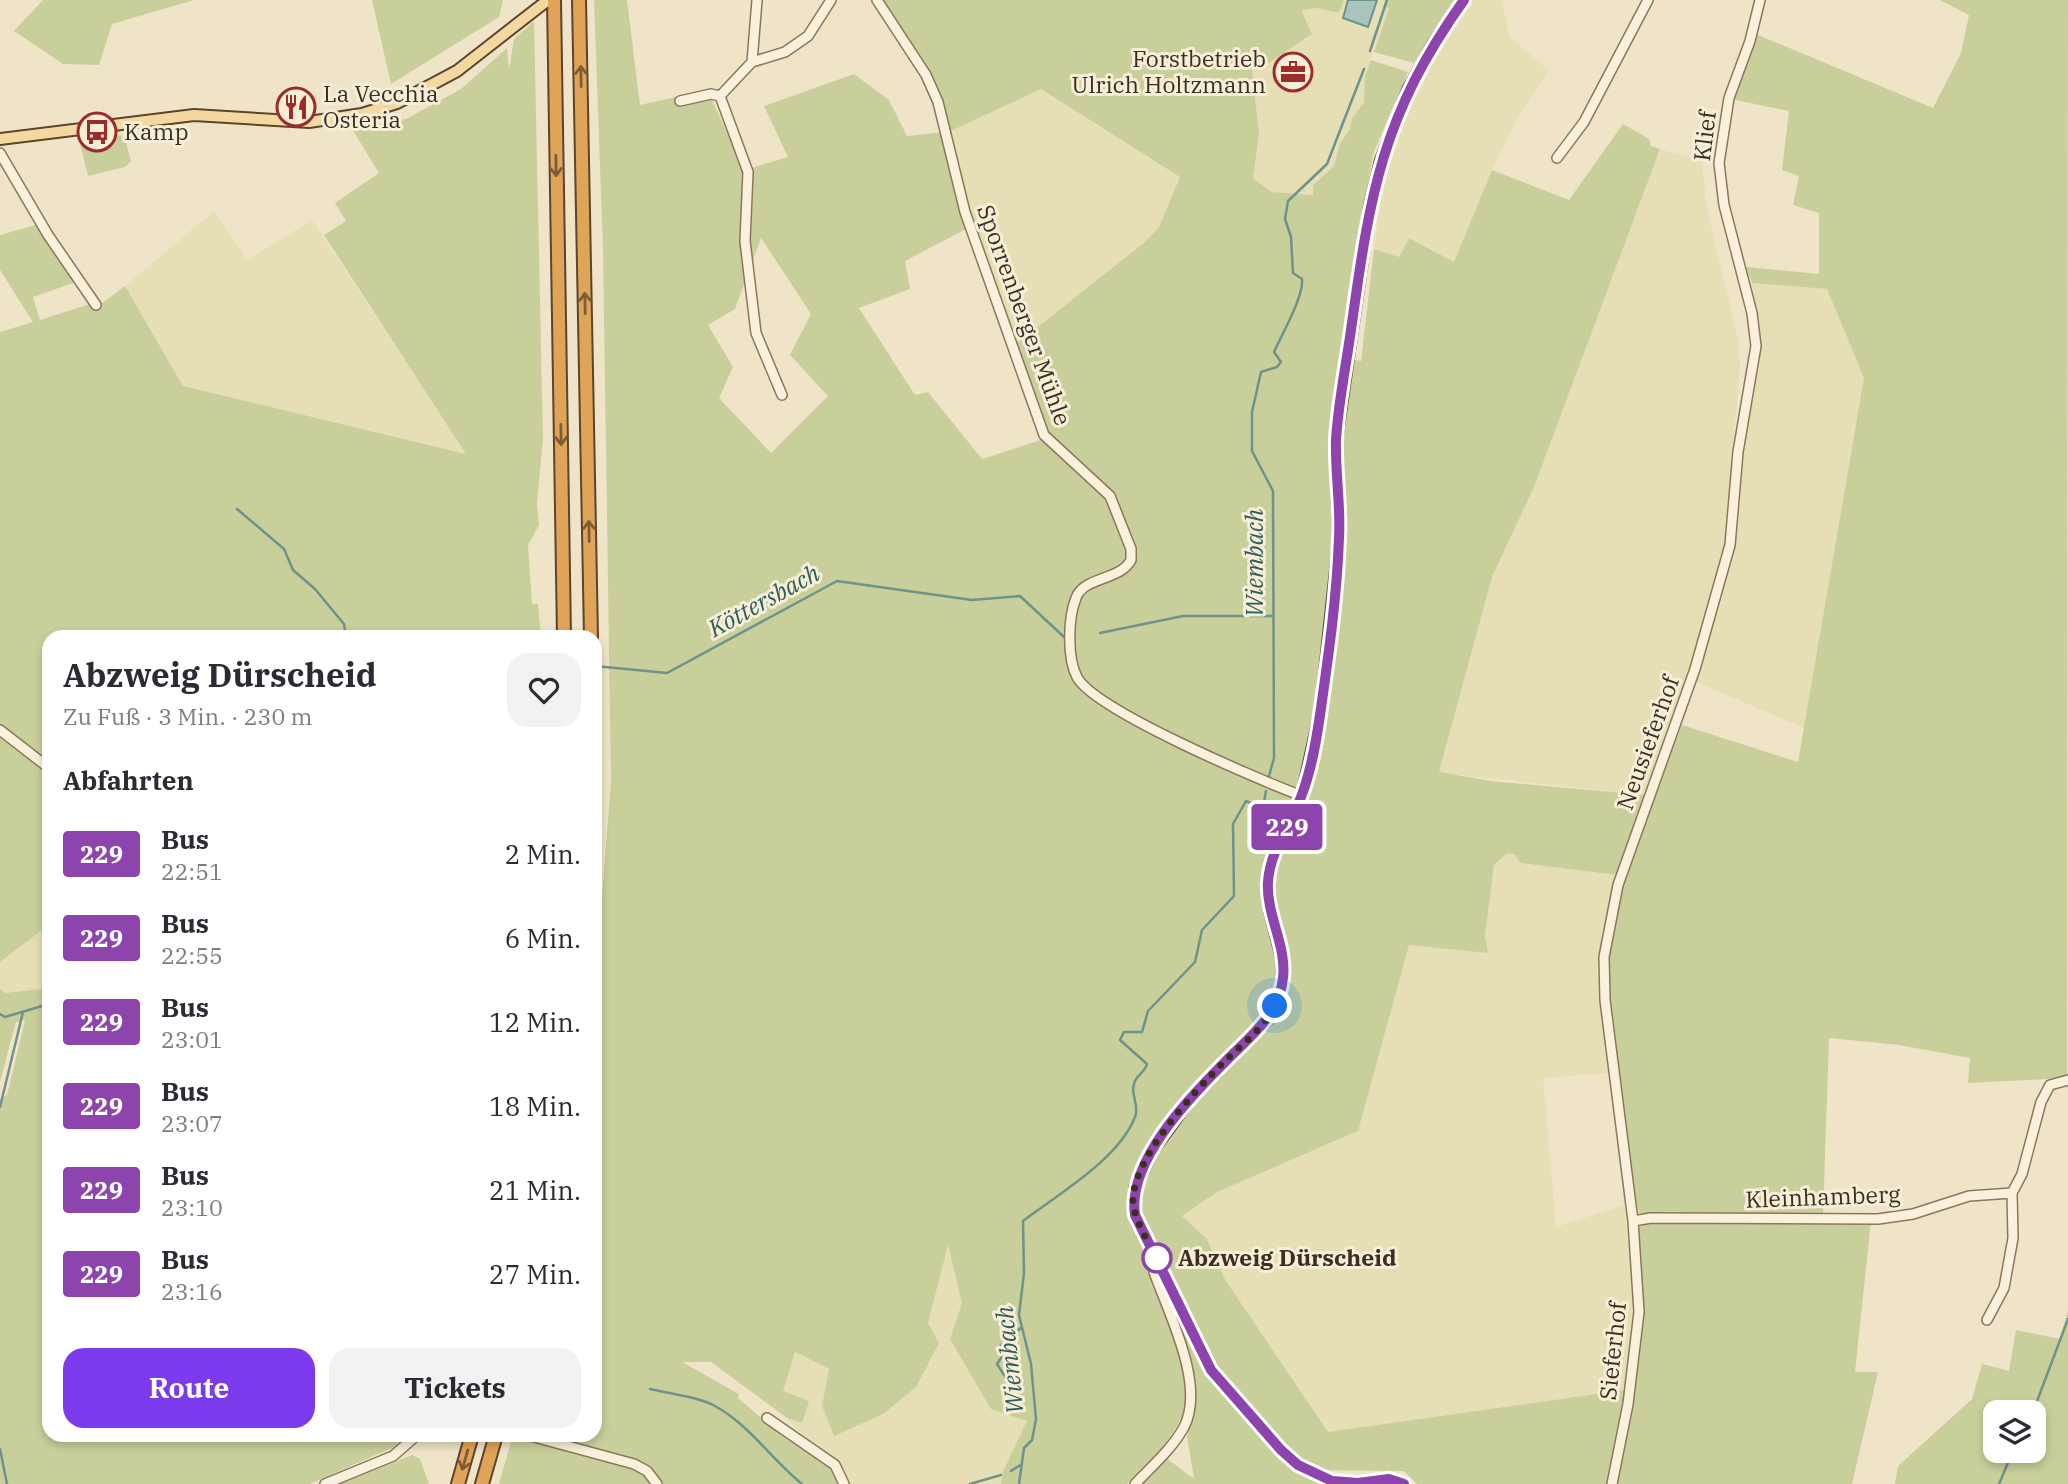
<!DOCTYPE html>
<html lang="de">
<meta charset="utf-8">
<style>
:root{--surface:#fff;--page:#f2f2f3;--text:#2b2b33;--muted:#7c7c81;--accent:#7c3aed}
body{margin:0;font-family:"IBM Plex Serif",serif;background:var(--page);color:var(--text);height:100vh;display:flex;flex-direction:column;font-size:26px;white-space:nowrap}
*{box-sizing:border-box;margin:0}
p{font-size:23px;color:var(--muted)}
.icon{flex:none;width:38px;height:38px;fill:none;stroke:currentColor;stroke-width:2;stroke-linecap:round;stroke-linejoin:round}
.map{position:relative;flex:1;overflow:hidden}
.panel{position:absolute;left:42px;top:630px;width:560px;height:812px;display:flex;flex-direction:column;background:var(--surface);border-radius:21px;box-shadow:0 4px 10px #0003}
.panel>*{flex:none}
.badge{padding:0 14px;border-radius:5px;font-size:24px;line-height:46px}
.fabs{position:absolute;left:1983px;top:1400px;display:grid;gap:14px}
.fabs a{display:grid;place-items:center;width:63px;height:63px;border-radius:14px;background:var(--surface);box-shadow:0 4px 10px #0003;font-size:35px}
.you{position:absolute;width:35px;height:35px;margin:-18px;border:5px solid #fff;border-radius:50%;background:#1a73e8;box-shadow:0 0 0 10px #1a73e833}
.map>.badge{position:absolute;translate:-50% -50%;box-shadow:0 0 0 4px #fff}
h2{padding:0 21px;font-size:26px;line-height:63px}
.round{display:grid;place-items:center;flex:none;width:74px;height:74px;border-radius:21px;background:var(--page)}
.head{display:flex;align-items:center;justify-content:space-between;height:119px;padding:0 21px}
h1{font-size:33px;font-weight:700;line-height:52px}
.cta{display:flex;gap:14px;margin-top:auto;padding:14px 21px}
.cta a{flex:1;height:80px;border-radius:21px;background:var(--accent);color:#fff;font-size:28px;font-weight:700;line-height:80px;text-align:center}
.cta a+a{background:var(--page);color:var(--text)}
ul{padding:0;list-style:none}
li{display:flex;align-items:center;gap:21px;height:84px;padding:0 21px}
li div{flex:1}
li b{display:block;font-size:26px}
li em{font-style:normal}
li .badge{min-width:77px;font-weight:700;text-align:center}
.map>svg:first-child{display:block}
.farmland{fill:#e6deb5}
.green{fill:#c9cf9b;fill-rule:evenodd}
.water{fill:#a9c4bc;stroke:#6f938a;stroke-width:2}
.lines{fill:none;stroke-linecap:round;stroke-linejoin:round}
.stream{stroke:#6f938a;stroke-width:2.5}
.minor-casing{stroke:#8d765c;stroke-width:12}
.major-casing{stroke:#5b4430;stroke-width:14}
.highway-casing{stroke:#5b4430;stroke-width:16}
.minor{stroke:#faf1dc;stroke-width:9}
.major{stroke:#f3d9a0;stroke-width:10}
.highway{stroke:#e0a458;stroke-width:12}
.oneway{stroke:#7e5d36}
.line-casing{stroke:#fff;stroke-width:16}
.line{stroke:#8e44ad;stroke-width:10}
.walk{stroke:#3d2e20;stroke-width:7;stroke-dasharray:0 12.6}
.stop-dot{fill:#fff;stroke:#8e44ad;stroke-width:3.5}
.labels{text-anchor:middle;stroke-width:6;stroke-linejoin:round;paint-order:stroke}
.poi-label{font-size:23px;fill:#3d2e20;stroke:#f7eed8;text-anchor:start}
.street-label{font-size:23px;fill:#3d2e20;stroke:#f7eed8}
.stop-label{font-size:23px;font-weight:bold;fill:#3d2e20;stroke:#f7eed8;text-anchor:start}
.water-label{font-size:24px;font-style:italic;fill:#2f5d5a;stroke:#f7eed8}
</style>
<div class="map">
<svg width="2068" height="1484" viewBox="0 0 2068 1484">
<rect width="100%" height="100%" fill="#f0e4c8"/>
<path class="farmland" d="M1344,0H1385L1383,5L1389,7L1365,76L1364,101L1352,118L1350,129L1340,143L1334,166L1313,185L1314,195L1270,192L1253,178L1259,135L1252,66L1267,64L1301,10L1317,8L1339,13Z
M1472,0H1502L1509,36L1549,71L1521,112L1492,170L1454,262L1409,238L1399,257L1374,249L1385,168L1410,97L1437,47Z
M1041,89L1180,177L1159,227L1145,242L1015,345L974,225L951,131Z
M1660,149L1702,161L1706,204L1738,340L1740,366L1724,554L1699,640L1645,795L1439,773L1492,577L1534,487Z
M214,211L248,260L312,220L467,454L182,386L125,286Z
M1752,283L1827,289L1864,378L1804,728L1694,681L1720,606L1734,541L1740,471L1761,357Z
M1506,854H1514L1521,863L1617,875L1597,969L1610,1073L1543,1078L1556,1227L1624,1205L1635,1319L1625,1390L1328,1433L1226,1281L1207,1239L1182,1216L1217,1192L1358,1131L1409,944L1488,952L1485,936L1494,865Z
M49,925V988L5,993L0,989V962Z
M948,1244L962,1303L950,1339L1028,1421L1003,1471L1001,1484H846L836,1461L800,1433L787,1418L802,1423L783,1391L794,1352L829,1369L822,1406L928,1323Z"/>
<path class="green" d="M43,0H194L112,24L99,65L63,64L14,31Z
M372,0H503L499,17L391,84Z
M594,0H627L640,105L707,90L745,170L788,157L764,106L854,74L889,100L907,136L944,132L968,228L905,261L910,289L859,308L915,395L928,392L982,459L1041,440L1100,490L1135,557L1113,492L1048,436L1015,345L1145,242L1159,227L1180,177L1041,89L951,131L931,73L892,19L884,0H1344L1339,13L1317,8L1301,10L1312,34L1267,64L1252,67L1259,135L1253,178L1271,192L1313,195V185L1334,166L1340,143L1350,129L1352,118L1364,102L1365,76L1371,60L1408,72L1373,154L1339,357L1361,361L1374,249L1399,257L1409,238L1454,262L1492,170L1569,200L1623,124L1649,139L1651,146L1660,149L1534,487L1492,577L1439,772L1491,781L1645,795L1617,875L1521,863L1514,854H1506L1494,865L1485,936L1488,953L1409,945L1358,1131L1217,1192L1182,1216L1207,1239L1226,1281L1328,1432L1625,1390L1607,1484H1417L1404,1471L1317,1470L1332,1484H1139L1161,1454L1194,1479L1187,1436L1196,1404L1187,1402C1177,1437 1152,1459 1127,1484H1001L1003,1471L1027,1421L991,1409L950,1339L962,1303L948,1245L928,1323L939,1343L916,1387L883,1414L834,1436L822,1406L829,1369L795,1352L783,1391L809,1401L802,1423L787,1418L711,1362H682L739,1394L738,1398L786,1439L813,1453L831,1468L840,1484H660L649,1479L650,1484H499L513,1435H595V986L611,782L603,251ZM761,238L811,314L790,355L828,396L771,453L719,398L733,367L708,325L735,309Z
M1385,0H1455L1414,63L1374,52L1389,8L1383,5Z
M1940,0H2068L2067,1078L1968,1083L1970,1058L1899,1045L1829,1038L1823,1215L1639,1213C1624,1134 1595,1016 1608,938C1621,864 1655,794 1682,725L1798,762L1864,378L1827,289L1752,283L1746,267L1819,274V213L1793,205L1799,176L1782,170L1789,111L1731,99L1758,35L1933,108L1961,53L1969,15Z
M534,21L543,439L537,503L539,525L528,545L532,604H538L541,637H49V760L0,724V332L33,322L0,270V235L39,224L76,282L33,297L40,320L99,301L101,304L125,286L183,386L466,454L324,235L346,221L335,203L379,173L352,129L406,119L461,89L507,48L509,70L514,39Z
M120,135L125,139L131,161L125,167L88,176L79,140Z
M0,735L49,772V925L0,962Z
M49,988V1435H399L400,1440L394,1447L310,1484H0V1100L7,1095L25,1020L16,1022L0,1082V989L5,993Z
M1651,1221L1871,1222L1855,1372H1878L1852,1484H1615L1641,1334L1643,1307L1637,1238L1639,1227Z
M2068,1310V1484H1895L1898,1466L1972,1399L1982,1364L2009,1371L2016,1330L2060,1339ZM2034,1412V1451H1995V1412Z
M412,1455L420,1459L429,1484H341Z"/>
<path class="water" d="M1348,0H1377L1368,27L1343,18Z"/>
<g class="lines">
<path class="stream" d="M1370,51L1387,0
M237,509L284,549L293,570L315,589L344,624L346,637
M1100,633L1183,616H1272
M595,666L667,673L837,581L972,600L1020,596L1064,637
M1269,776L1274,758L1273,491L1252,451V412L1261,372L1277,367L1281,362L1274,352C1282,334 1304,296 1302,279L1293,273L1291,237L1285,219L1288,201L1327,164L1364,69
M0,1014L5,1017L49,1004
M0,1107L23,1012
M1006,1378L997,1364L1003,1355L1001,1345L1022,1327
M650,1389C670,1394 696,1396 713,1405C748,1423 771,1459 802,1484
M595,1392H597
M2033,1412L2068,1319
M0,1449L7,1484
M1011,1471L1022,1464
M970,1484L1001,1475
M1019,1484L1024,1448L1032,1440L1036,1419L1031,1364L1019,1315L1024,1273L1023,1221C1057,1195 1119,1159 1135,1117C1140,1104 1129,1094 1135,1081C1138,1074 1145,1072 1147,1064L1120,1040L1124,1032H1142L1148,1011L1195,962L1202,930L1234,896L1233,824L1246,801L1263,808L1266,791
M1999,1484L2013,1451"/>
<defs>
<path id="minor" d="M877,0L926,75L938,102L965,212L1044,435L1110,496L1131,549V560C1120,581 1084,576 1076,598C1068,618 1067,658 1077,677C1094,710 1262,781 1302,796
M752,62L757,0
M680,101L711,94L720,96
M0,153L48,235L96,305
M1557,158L1584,122L1648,0
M782,395L756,333L745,241L748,172L720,96L752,62L785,52L808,36L831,0
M0,730L49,768
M1633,1221L1651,1218L1878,1219L1913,1214L1969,1196L2012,1193
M1987,1320L2004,1288L2013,1238L2012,1193L2022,1174L2041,1102L2050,1085L2068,1080
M767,1418L835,1465L844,1484
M527,1435L634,1464L647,1471L657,1484
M325,1484L393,1456L417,1435
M1135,1484C1152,1466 1172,1449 1184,1427C1206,1385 1168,1312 1154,1272L1160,1263
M1612,1484L1628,1404L1639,1312L1633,1221L1605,1000L1604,957L1618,885L1695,669L1730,545L1738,452L1756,346L1752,313L1724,205L1719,163L1729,98L1750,41L1760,0"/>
<path id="major" d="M0,139L194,115L309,122L362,114L397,103L457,71L548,0
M1404,1484L1389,1479L1348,1484L1332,1481L1299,1465L1281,1450L1211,1370L1135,1215V1188L1152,1151L1191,1098L1268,1019L1281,991L1283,962L1270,911L1268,877L1273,858L1302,796L1321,709L1339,542L1336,441L1370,206L1381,160L1408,90L1434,43L1464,0"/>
<path id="highway" d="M554,0L564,637
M579,0L591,637
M458,1484L472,1435
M482,1484L496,1435"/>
</defs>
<use href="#minor" class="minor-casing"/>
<use href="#major" class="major-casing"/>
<use href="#highway" class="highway-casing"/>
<use href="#minor" class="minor"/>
<use href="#major" class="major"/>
<use href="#highway" class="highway"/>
</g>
<defs><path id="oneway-shaft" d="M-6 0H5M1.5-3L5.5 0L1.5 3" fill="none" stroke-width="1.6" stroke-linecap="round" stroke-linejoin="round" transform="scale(1.75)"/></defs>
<g class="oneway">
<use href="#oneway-shaft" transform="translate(581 76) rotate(-91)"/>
<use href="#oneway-shaft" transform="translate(556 166) rotate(89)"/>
<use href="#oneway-shaft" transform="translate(585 303) rotate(-91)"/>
<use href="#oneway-shaft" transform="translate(561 435) rotate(89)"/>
<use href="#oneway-shaft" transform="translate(589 531) rotate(-91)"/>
<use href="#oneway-shaft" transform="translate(465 1460) rotate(106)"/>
</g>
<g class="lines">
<defs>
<path id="line" d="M1404,1484L1389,1479L1358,1483L1332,1481L1298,1465L1281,1450L1211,1370L1135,1215C1127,1162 1189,1098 1225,1062C1249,1037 1279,1016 1283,978C1287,946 1266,915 1268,882C1270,851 1290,825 1301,797C1312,769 1317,737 1321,708C1329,652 1337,595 1339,538C1341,506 1335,473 1336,440C1338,404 1346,366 1351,330C1370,193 1382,115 1464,0"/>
</defs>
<use href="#line" class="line-casing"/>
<use href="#line" class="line"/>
<path class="walk" d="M1157,1258C1152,1250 1135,1221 1133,1203C1131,1159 1195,1091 1225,1061C1243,1044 1263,1028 1275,1006"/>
</g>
<defs>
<symbol id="office-ring" viewBox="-11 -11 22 22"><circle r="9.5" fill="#f7eed8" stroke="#9e2a2b" stroke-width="1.5"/><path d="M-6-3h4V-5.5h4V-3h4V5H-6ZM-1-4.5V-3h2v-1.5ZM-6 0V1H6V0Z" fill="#9e2a2b"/></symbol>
<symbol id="restaurant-ring" viewBox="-11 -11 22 22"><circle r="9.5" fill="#f7eed8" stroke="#9e2a2b" stroke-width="1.5"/><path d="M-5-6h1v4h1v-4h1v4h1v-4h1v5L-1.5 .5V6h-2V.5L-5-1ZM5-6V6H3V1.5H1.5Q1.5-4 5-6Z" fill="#9e2a2b"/></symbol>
<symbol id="bus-ring" viewBox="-11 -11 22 22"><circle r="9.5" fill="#f7eed8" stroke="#9e2a2b" stroke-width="1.5"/><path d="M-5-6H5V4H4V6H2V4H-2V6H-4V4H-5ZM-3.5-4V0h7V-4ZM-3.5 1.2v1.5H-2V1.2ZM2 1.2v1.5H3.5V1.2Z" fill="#9e2a2b"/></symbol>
</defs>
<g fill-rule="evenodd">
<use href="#office-ring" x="1271" y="50" width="44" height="44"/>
<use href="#restaurant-ring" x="274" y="85" width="44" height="44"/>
<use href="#bus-ring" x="75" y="110" width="44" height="44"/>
</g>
<circle class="stop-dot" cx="1157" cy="1258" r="14"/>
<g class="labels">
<g class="poi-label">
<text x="1266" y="67" text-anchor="end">Forstbetrieb<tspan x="1266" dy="26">Ulrich Holtzmann</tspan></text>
<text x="323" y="102">La Vecchia<tspan x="323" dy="26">Osteria</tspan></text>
<text x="124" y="140">Kamp</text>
</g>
<g class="street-label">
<text transform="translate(1705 136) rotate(-83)" y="8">Klief</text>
<text transform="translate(1024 315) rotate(70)" y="8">Sporrenberger Mühle</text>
<text transform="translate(1648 743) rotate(-70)" y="8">Neusieferhof</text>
<text transform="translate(1823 1197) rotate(-2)" y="8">Kleinhamberg</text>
<text transform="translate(1613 1351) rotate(-84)" y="8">Sieferhof</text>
</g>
<g class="stop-label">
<text x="1178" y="1266">Abzweig Dürscheid</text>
</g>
<g class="water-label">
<text transform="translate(1255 563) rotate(-90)" y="8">Wiembach</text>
<text transform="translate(764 601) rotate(-29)" y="8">Köttersbach</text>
<text transform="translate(1010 1360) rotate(-96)" y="8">Wiembach</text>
</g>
</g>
</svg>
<div class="fabs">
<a><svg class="icon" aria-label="layers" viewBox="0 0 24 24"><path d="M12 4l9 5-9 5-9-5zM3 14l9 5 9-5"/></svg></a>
</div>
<div class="you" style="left:1275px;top:1006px"></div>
<b class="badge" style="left:1287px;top:827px;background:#8e44ad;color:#fff">229</b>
<section class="panel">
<div class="head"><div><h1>Abzweig Dürscheid</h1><p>Zu Fuß · 3 Min. · 230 m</p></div><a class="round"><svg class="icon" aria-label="heart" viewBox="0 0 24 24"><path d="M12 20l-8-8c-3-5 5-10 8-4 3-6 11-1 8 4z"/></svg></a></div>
<h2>Abfahrten</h2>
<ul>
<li><span class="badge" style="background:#8e44ad;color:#fff">229</span><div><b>Bus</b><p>22:51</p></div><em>2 Min.</em></li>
<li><span class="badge" style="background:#8e44ad;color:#fff">229</span><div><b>Bus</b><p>22:55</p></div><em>6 Min.</em></li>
<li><span class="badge" style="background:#8e44ad;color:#fff">229</span><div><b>Bus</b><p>23:01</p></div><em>12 Min.</em></li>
<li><span class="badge" style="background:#8e44ad;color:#fff">229</span><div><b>Bus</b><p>23:07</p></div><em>18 Min.</em></li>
<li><span class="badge" style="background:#8e44ad;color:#fff">229</span><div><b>Bus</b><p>23:10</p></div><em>21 Min.</em></li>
<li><span class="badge" style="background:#8e44ad;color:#fff">229</span><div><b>Bus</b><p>23:16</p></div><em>27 Min.</em></li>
</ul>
<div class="cta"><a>Route</a><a>Tickets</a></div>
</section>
</div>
